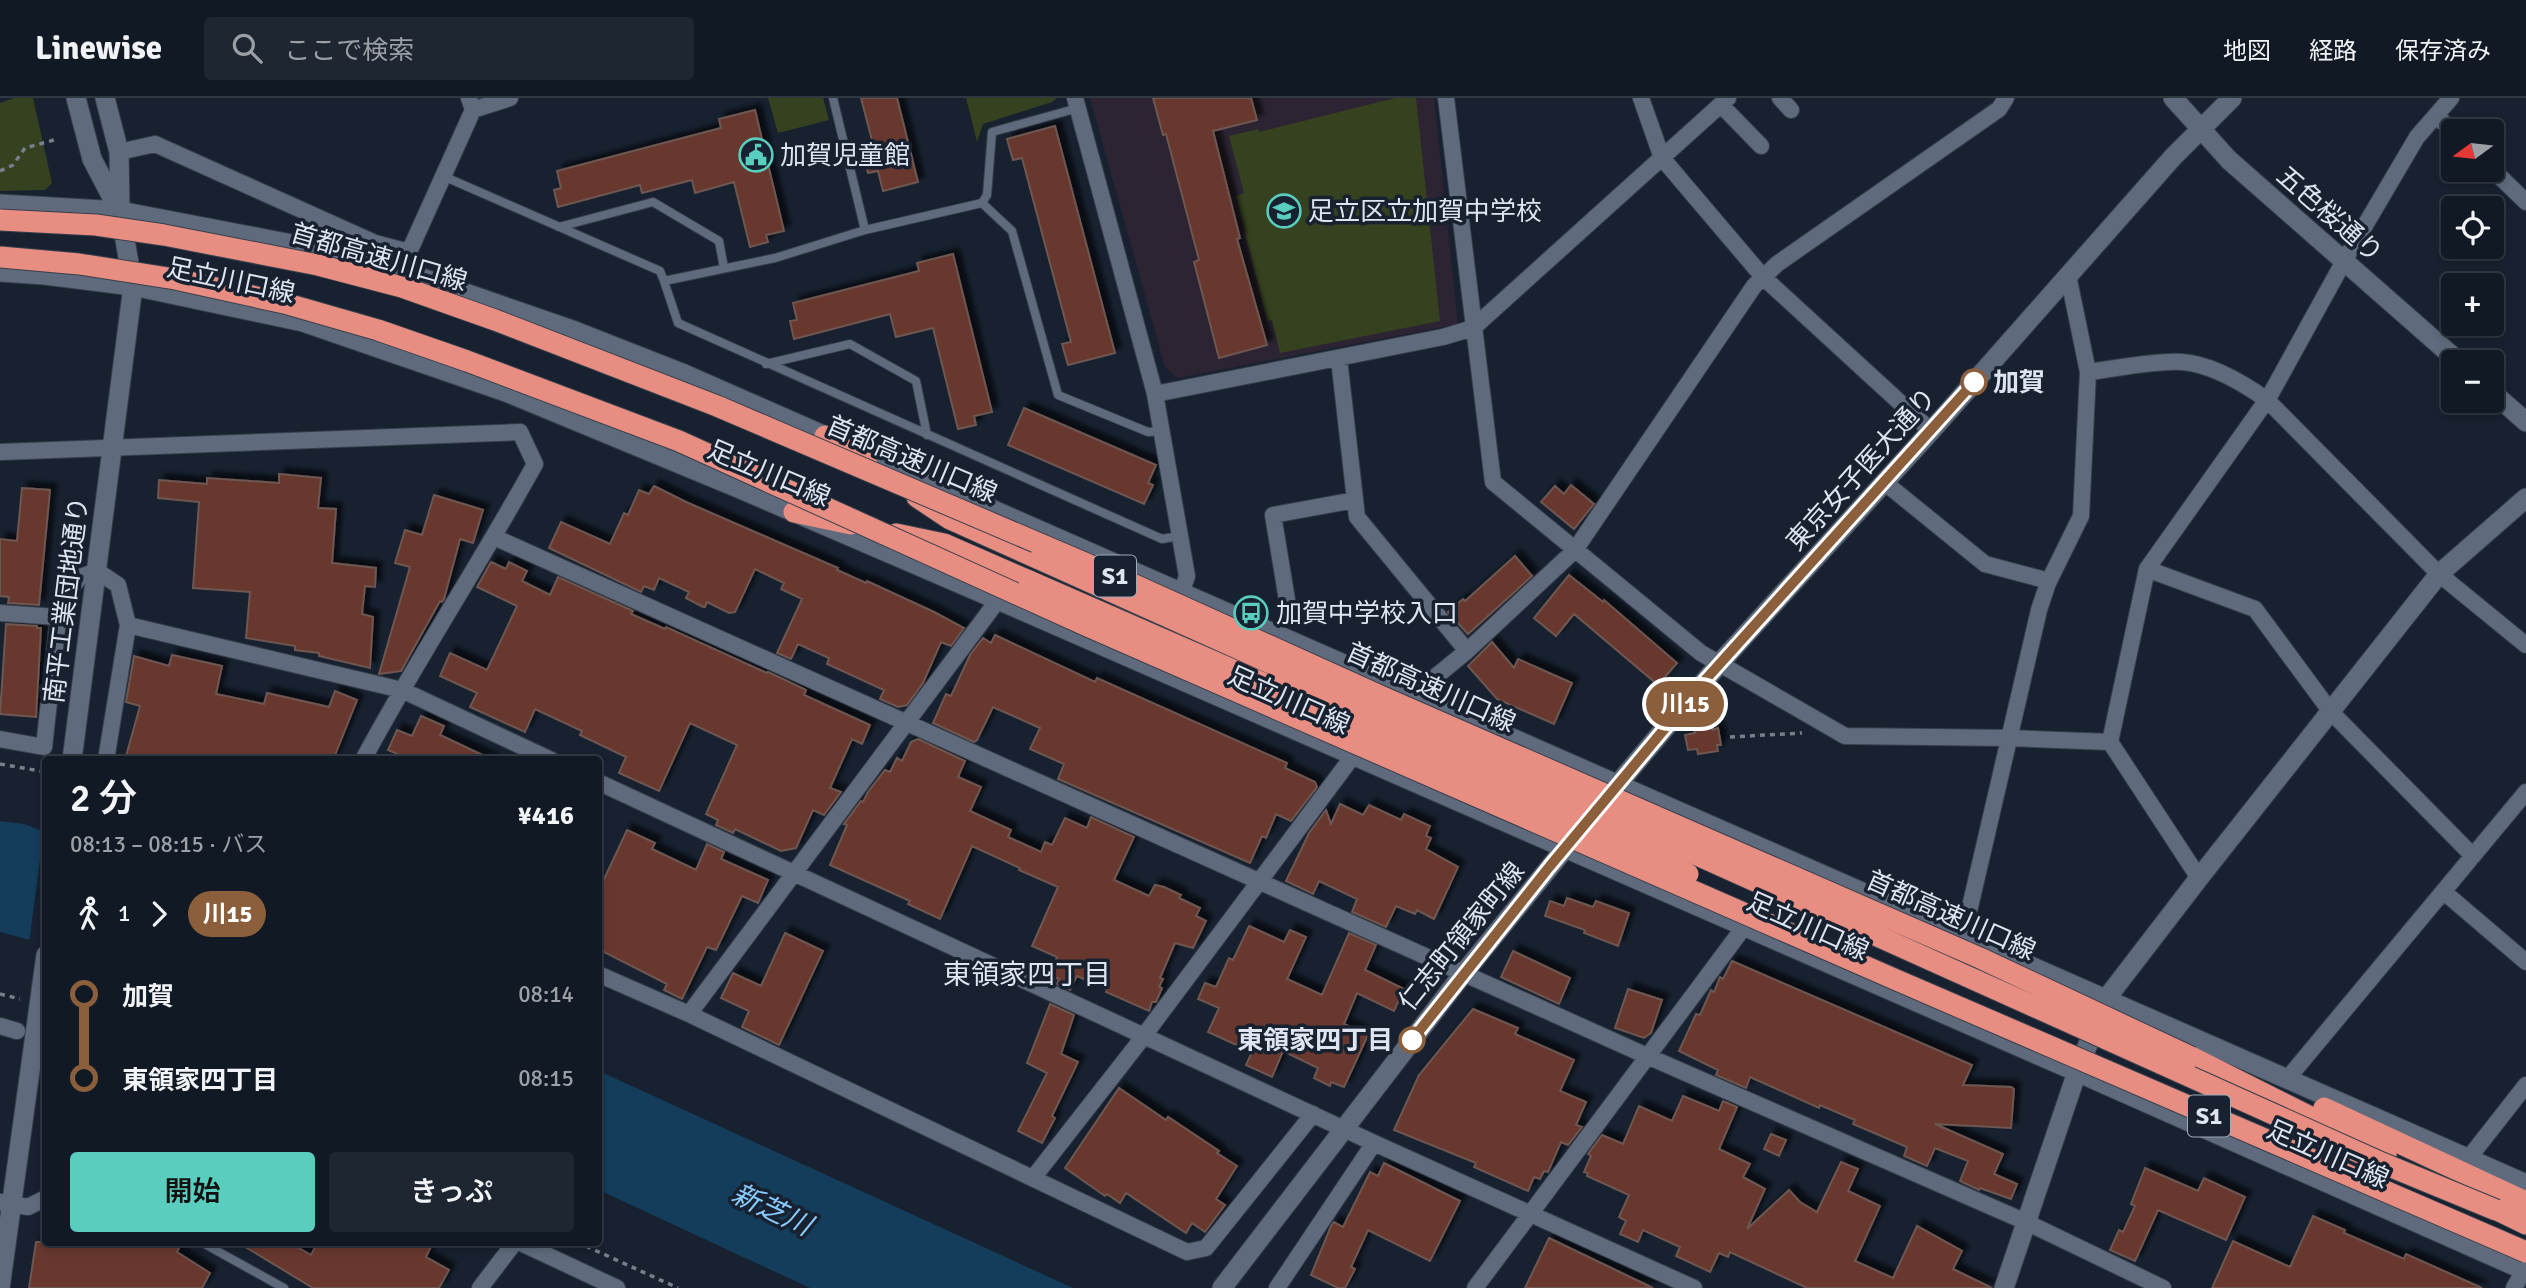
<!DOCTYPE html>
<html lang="ja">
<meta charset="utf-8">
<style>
:root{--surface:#111924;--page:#1e2631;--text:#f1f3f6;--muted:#9ca0a6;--line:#303841;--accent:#59cebe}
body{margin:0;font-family:Signika,"Noto Sans JP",sans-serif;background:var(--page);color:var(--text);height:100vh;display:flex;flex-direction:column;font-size:26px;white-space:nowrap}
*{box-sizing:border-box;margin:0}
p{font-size:23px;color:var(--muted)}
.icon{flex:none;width:38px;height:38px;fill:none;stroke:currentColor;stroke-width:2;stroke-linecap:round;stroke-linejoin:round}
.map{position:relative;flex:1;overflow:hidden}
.panel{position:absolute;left:42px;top:658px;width:560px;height:490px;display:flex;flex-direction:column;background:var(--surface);border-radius:7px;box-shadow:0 4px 10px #0003,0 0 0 2px var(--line)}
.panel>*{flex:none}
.badge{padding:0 14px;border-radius:23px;font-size:24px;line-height:46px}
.needle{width:46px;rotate:255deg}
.controls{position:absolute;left:2441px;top:21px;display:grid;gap:14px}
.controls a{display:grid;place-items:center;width:63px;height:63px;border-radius:7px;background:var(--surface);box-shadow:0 4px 10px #0003,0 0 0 2px var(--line);font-size:35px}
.map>.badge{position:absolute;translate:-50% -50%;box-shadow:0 0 0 4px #fff}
.legs{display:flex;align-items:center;gap:10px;height:77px;padding:0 28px;font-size:23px}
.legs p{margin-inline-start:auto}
.headline{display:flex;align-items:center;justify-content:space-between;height:119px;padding:0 28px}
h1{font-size:38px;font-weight:600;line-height:52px}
.action{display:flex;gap:14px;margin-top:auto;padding:14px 28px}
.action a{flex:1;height:80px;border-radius:7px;background:var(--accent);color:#111;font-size:28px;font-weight:600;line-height:80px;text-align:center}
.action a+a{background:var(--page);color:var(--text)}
ul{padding:0 28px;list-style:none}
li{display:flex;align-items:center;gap:24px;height:84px;font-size:26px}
li i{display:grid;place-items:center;width:10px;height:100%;margin:0 9px;background:currentColor}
li i::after{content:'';width:18px;height:18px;margin:-9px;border:5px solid;border-radius:50%;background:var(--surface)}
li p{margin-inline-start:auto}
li:first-child i{background:linear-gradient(#0000 50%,currentColor 0)}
li:last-child i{background:linear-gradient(currentColor 50%,#0000 0)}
header{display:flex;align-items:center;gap:42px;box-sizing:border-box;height:98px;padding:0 35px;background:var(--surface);border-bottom:2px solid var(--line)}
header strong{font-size:33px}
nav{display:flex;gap:38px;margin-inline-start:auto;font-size:24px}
.search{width:490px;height:63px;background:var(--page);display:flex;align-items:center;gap:18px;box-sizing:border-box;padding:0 24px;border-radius:7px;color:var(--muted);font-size:26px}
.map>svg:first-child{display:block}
.education{fill:#2c2433}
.green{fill:#364120}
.water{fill:#133d5b}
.pier{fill:#172130}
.building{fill:#67382f;stroke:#6e5651;stroke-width:2;filter:url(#shadow)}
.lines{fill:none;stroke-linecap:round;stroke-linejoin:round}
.service-casing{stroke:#383f4c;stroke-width:10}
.minor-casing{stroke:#383f4c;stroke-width:18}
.tertiary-casing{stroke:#383f4c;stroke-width:21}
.secondary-casing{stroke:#383f4c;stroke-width:21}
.motorway-casing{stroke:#383f4c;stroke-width:23}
.path{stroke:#767f8c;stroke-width:3.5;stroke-dasharray:5 5;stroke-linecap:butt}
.service{stroke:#5f6b7d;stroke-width:8}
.minor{stroke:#5f6b7d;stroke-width:16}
.tertiary{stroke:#5f6b7d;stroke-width:19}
.secondary{stroke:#5f6b7d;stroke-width:19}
.motorway{stroke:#e78d81;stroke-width:21}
.motorway-bridge-casing{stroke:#383f4c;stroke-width:23;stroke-linecap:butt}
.motorway-bridge{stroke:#e78d81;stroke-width:21}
.line-1-casing{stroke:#fff;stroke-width:16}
.line-1{stroke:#8b5e3c;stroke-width:10}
.stop-1-dot{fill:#fff;stroke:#8b5e3c;stroke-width:3.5}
.labels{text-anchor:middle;stroke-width:7;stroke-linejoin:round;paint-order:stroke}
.shield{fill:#172130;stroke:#a2aab6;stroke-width:2}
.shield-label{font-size:24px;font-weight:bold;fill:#dee5f0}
.poi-label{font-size:26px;fill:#dee5f0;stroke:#172130;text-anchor:start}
.street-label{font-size:26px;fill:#dee5f0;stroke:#172130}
.stop-label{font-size:26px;font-weight:bold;fill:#dee5f0;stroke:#172130;text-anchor:start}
.neighbourhood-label{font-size:28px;fill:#dee5f0;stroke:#172130}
.water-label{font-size:28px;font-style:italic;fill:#88cafd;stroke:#172130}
</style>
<header>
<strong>Linewise</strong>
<div class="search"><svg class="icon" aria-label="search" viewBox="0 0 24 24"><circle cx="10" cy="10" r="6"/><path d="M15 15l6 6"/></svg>ここで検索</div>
<nav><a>地図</a><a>経路</a><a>保存済み</a></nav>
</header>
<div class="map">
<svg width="2526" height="1190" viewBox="0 0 2526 1190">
<defs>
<filter id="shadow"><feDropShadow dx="6" dy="-6" stdDeviation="2" flood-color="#0009"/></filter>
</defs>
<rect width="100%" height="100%" fill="#172130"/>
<path class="education" d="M1090,0H1434L1458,226L1178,280L1165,269Z"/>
<path class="green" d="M14,0H33L52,85L45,92L0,93V5Z
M768,0H823L829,22L778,35Z
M966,0H1057L1052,4L983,26L977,44Z
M1395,0H1416L1440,223L1280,255L1272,222L1267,223L1236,98L1244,95L1229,38L1258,31L1259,34Z"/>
<path class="water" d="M0,723L24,726L45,734V846L0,834Z
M599,973L1073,1190H810L599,1092Z"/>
<path class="pier" d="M44,730H46V850L29,846Z"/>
<path class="building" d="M861,0H897L918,84L883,93L878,73L868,75L863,56L875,54Z
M1153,0H1251L1257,22L1213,33L1240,140L1237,141L1267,247L1219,260L1194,164L1199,162L1166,36L1163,37Z
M755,12L784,133L766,137L768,144L750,149L734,84L695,95L692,82L642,95L640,87L558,109L554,92L561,90L557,73L721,30L719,21Z
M1055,28L1115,255L1068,267L1062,246L1071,244L1022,60L1013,62L1007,41Z
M953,156L992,314L974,318L976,327L958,331L933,230L896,239L890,216L794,241L790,223L797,222L793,205L919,173L917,165Z
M1024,310L1156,367L1148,385L1153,387L1144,406L1008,347Z
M279,376L321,380L318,410L336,411L332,465L376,470L375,489L365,488L362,516L373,519L370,570L319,558V555L295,552V548L246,540L250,494L193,490L199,404L158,400L159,382L207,386V380L279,385Z
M1571,387L1594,406L1574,431L1541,404L1555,388L1564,396Z
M654,388L686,404L838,470L837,472L866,485L867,483L934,514L964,530L951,548L941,544L923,585L907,607L898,609L880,601L884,592L827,566L829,560L798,546L791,561L777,555L802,501L781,491L784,485L755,471L735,514L729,515L707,504L705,509H703L686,500L689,494L659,480L654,492L644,488L641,494L549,450L561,424L610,446L624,415L628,417L639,392L649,396Z
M22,390L50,392L39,507L8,505L9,499L0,498V441L17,443Z
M434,397L483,412L473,445L460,441L444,501L442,504L440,503L401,573L379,576L410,469L395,465L405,432L422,437Z
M1515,458L1532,478L1468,536L1448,514L1463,501L1465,503Z
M491,464L506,471L509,464L527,473L522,483L550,497L558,479L633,513L631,516L665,531L666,529L767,575L768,574L783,581L806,592L804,597L870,627L862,646L852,641L830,690L841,694L824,717L813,712L796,750L781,753L735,731L733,735L716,727L718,722L706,716L737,647L690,625L659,693L619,675L626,659L580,637L582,633L535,611L525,634L470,609L477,595L440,578L450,555L487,572L517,508L477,489Z
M1569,477L1603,504L1604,502L1677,565L1658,587L1574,516L1556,538L1534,520Z
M6,526L37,528V530H41L36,619L0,616Z
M995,537L1095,584L1097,580L1287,665L1285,670L1315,684L1317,689L1291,723L1276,716L1266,740L1262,738L1250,765L1058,681L1064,666L1030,651L1040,630L993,609L977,642L974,644L933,625L946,596L951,598L970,557L983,540L991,545Z
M1492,544L1514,570L1518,561L1572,585L1554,626L1497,601L1468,568Z
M172,557L222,568L216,596L264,606L267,595L329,609L335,593L357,602L333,662H125L140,608L126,604L134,558L169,568Z
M421,618L444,628L440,637L493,662H398L400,657L388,652L397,632L412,638Z
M1712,626L1713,632L1718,630L1721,647H1717L1718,653L1698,656L1697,651L1688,652L1685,637L1695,635L1694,630Z
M918,641L965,663L958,679L981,689L970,713L1011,732L1008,739L1041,754L1045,744L1052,747L1065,720L1087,730L1091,719L1134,739L1114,782L1149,798L1155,787L1164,789L1181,797L1179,800L1200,810L1196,818L1206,823L1193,850L1175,845L1160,880L1163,881L1159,889L1162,890L1156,904H1152L1149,913L1106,894L1107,891L1077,878L1070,892L1057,886L1059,881L1050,878L1057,859L1032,848L1058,789L1019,772L1020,770L972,748L940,821L908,806L910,803L830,767L847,727L844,726L861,703L863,704L868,694L885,672L890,674L897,660L902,663L911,644Z
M1340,706L1363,717L1369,707L1401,722L1404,716L1430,728L1426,738L1431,740L1426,751L1458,769L1434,821L1417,812L1415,816L1396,808L1386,829L1352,814L1357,801L1319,783L1313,796L1286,783L1309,735L1326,712L1331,726Z
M627,732L655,745L652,751L696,772L707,746L724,754L721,761L768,782L758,805L742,798L716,852L707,849L682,901L664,892L667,886L598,851V794Z
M1567,800L1593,809L1596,803L1629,815L1618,848L1584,835L1585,832L1545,818L1550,803L1564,808Z
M1249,828L1284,844L1290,832L1306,839L1287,881L1322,897L1349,835L1376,847L1365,872L1404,891L1394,913L1357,895L1344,926L1368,937L1344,989L1331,984L1330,988L1314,980L1318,970L1283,953L1272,979L1246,967L1252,954L1208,934L1219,910L1198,901L1205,885L1216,889L1229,860L1233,862Z
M785,835L823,853L779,947L742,929L749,913L721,900L733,875L761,888Z
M1513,853L1570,880L1559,906L1501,879Z
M1732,863L1972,967L1963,987L2011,989L2014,991L2011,1030L1935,1026L2003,1056L1994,1076L2017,1086L2011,1101L1980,1090L1979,1092L1960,1083L1968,1063L1935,1050L1927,1068L1904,1058L1907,1049L1853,1026L1855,1022L1820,1007L1819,1010L1750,979L1746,990L1716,977L1718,972L1679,953L1696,916L1700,917L1711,892L1714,894L1720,879L1723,881Z
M1628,891L1662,902L1651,935L1644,940L1615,930Z
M1050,906L1074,917L1061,956L1078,964L1052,1018L1055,1020L1042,1045L1018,1033L1047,975L1027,965Z
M1473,911L1518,930L1515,936L1574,962L1560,993L1586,1004L1576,1027L1582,1029L1568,1047L1561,1044L1548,1074L1544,1073L1540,1081L1534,1079L1528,1093L1474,1069L1476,1065L1394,1032L1419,977Z
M1119,990L1166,1022L1168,1019L1219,1053L1217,1055L1237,1068L1216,1101L1225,1107L1205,1134L1192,1125L1186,1135L1126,1095L1120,1105L1107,1096L1105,1098L1065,1070Z
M1683,998L1719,1013L1723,1003L1737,1009L1719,1051L1750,1066L1743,1079L1765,1091L1747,1131L1789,1092L1800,1104L1817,1114L1841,1064L1858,1071L1848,1093L1880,1108L1855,1163L1893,1180L1917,1128L1962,1153L1953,1171L1992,1190H1807L1730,1154L1728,1159L1719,1155L1710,1174L1676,1158L1680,1149L1643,1132L1638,1144L1620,1136L1626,1123L1619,1119L1629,1097L1587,1078L1588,1075L1584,1074L1591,1058L1588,1056L1602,1037L1623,1046L1639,1008L1672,1023Z
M1771,1036L1786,1042L1779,1058L1764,1051Z
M1384,1065L1460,1103L1430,1163L1368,1132L1351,1169L1355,1171L1345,1190H1338L1311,1177L1331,1128L1334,1124L1343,1129L1370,1074L1378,1078Z
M2145,1070L2198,1093L2204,1080L2245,1099L2226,1142L2158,1112L2135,1163L2110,1152L2119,1132L2123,1134L2135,1108L2131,1106Z
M2313,1118L2345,1132L2344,1135L2404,1161L2406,1156L2482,1190H2212L2233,1143L2290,1169Z
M1549,1140L1653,1190H1525Z
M36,1144H182L177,1154L210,1175L202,1190H29Z
M237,1144H288L311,1157L318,1144H433L426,1159L449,1172L439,1190H313Z"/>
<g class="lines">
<defs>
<path id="service" d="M833,0L865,132
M443,78L660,173L664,183L775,160L865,132L982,105L987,97L992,34L1078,10
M982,105L1012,133L1058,297L1148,334L1161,333
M559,129L653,104L719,143L724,170
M664,183L678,225L1162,441L1180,438
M766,266L850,246L916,283L927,337
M201,1144L284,1190"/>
<path id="minor" d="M1075,0L1155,296L1187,478L1181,496
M1446,0L1493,384L1701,555L1845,638L2009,640L2110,644L2199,780
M1641,0L1662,60L1763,179L1931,333
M1780,0L1791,12
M1721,7L1761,48
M473,12L510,0
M2436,17L2454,35
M119,54L155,46L375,145L409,154L402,173
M2492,71L2526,104
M409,154L473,12L469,0
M1339,261L1357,419L1467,553
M2088,274C2114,271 2157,262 2182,264C2212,266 2243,285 2267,302L2439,476L2526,547
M1155,296L1443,239L1473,230L1728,0
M0,354L520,334L535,366C480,466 417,561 363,662
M1884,384L1985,466L2049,483
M494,439L1647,958L2026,1124L2163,1190
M2147,471L2255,511L2331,614L2473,758
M1288,508L1273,417L1355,402
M0,515L58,519
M128,527L402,592L551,662
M1422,602L1429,584L1467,553L1575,452L1754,188L1777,166L1999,11L2006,0
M0,641L44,649L60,504L80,479L97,473L118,487L128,527L106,662
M2110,644L2147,471L2269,299L2344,163L2417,39L2451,0
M598,684L1374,1045L1694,1190
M2444,794L2526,864
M1963,839L2039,512L2048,485L2081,418L2088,274L2068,177
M598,876L689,916L1187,1154L1206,1150L1313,1016
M689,916L998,502
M0,928L17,933
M2288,980L2526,694
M2468,1061L2526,987
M1033,1080L1137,947L1353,658
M0,1104L28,1109L46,1100
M519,1144L617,1190
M480,1190L515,1144
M1277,1190L1374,1045
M1475,1190L1744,829
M2514,1190L2524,1172"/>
<path id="tertiary" d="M76,0L92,61L117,109
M2173,0L2229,62L2459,264
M2492,294L2526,324
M72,662L133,188L120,113L119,54L105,0
M1607,699L1719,566L1931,333L2173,59L2232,0
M0,1190L46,857
M1222,1190L1463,876L1575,738
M2004,1190L2077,974L2106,901L2199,780L2439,476L2526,400"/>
<path id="secondary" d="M0,106L120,113L307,149L402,173L575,233L682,275L2526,1086
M0,174L45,177L133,188L303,224L506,294L738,390L998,502L2077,974L2526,1173"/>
<path id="motorway" d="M825,338L867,366
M917,399L950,421L1039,461
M794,414L851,426
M896,436L944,446L1029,483
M2191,959L2386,1057
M2324,1010L2526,1104
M2481,1104L2526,1126"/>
</defs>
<use href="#service" class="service-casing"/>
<use href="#minor" class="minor-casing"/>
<use href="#tertiary" class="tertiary-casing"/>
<use href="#secondary" class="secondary-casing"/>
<use href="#motorway" class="motorway-casing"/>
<path class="path" d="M0,73L13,67L25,50L54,42
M1730,639L1802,635
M0,666L46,674
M0,896L20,901
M577,1144L678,1190"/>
<use href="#service" class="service"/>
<use href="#minor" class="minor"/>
<use href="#tertiary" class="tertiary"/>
<use href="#secondary" class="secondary"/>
<use href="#motorway" class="motorway"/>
<defs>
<path id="motorway-bridge" d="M0,122L96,127L164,137L318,167L402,189L495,222L717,308L1108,475L1385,600L1980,860L2191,959
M0,159L79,166L175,181L284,205L378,232L467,263L679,343L1085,527L1892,880L2526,1154
M1039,461L2382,1065L2496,1112
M1029,483L1474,677L1688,776"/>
</defs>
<use href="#motorway-bridge" class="motorway-bridge-casing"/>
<use href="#motorway-bridge" class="motorway-bridge"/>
</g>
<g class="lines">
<defs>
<path id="line-1" d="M1412,942L1550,768L1707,580L1974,284"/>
</defs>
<use href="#line-1" class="line-1-casing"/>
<use href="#line-1" class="line-1"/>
</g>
<defs>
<symbol id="civic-ring" viewBox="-11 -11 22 22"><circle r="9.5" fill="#172130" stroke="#59cebe" stroke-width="1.5"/><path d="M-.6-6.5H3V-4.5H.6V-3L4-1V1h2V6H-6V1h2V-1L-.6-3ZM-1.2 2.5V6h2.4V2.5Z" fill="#59cebe"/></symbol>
<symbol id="school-ring" viewBox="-11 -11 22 22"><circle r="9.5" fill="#172130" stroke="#59cebe" stroke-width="1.5"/><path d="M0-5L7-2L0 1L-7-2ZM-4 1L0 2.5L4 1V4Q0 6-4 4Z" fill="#59cebe"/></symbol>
<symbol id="bus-ring" viewBox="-11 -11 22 22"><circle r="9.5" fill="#172130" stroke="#59cebe" stroke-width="1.5"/><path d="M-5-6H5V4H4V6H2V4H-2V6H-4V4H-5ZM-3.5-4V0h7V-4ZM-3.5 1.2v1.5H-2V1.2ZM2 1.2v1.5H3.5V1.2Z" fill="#59cebe"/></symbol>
</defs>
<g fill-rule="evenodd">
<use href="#civic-ring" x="737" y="38" width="38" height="38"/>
<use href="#school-ring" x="1265" y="94" width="38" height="38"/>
<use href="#bus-ring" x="1232" y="496" width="38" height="38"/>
</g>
<g class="stop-1-dot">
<circle cx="1974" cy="284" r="12"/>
<circle cx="1412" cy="942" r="12"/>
</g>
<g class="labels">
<g class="shield">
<rect x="1094" y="457.5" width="42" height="41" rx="5"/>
<rect x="2188" y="997.5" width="42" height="41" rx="5"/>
</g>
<g class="shield-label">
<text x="1115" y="486">S1</text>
<text x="2209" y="1026">S1</text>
</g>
<g class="poi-label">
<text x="780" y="66">加賀児童館</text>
<text x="1308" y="122">足立区立加賀中学校</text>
<text x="1276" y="524">加賀中学校入口</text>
</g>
<g class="street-label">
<text transform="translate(2330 116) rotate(41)" y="9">五色桜通り</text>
<text transform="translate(379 159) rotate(16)" y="9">首都高速川口線</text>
<text transform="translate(231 182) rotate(12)" y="9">足立川口線</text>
<text transform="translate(912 361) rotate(23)" y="9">首都高速川口線</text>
<text transform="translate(1861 371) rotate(-48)" y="9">東京女子医大通り</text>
<text transform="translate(769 375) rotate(23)" y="9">足立川口線</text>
<text transform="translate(66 502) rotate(-83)" y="9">南平工業団地通り</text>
<text transform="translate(1431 589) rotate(24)" y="9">首都高速川口線</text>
<text transform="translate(1289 602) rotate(24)" y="9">足立川口線</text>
<text transform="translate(1951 817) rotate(24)" y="9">首都高速川口線</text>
<text transform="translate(1808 828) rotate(24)" y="9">足立川口線</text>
<text transform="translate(1461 838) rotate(-51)" y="9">仁志町領家町線</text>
<text transform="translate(2328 1056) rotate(24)" y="9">足立川口線</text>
</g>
<g class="stop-label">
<text x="1993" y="293">加賀</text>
<text x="1393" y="951" text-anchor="end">東領家四丁目</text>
</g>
<g class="neighbourhood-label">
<text x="1027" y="886">東領家四丁目</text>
</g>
<g class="water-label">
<text transform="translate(772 1111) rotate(25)" y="10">新芝川</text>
</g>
</g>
</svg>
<div class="controls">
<a><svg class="needle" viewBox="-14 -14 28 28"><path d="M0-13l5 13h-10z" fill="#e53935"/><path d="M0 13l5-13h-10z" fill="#9ca0a6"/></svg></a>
<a><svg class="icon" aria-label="locate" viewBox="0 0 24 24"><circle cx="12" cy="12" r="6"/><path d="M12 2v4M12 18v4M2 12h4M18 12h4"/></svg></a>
<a>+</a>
<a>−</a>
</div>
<b class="badge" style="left:1685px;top:606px;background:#8b5e3c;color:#fff">川15</b>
<section class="panel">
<div class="headline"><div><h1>2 分</h1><p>08:13 – 08:15 · バス</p></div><b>¥416</b></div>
<div class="legs"><svg class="icon" aria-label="walk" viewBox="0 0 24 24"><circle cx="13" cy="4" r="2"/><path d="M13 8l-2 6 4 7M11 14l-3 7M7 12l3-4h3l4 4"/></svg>1<svg class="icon" aria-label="forward" viewBox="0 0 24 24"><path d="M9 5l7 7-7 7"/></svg><b class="badge" style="background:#8b5e3c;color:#fff">川15</b></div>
<ul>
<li><i style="color:#8b5e3c"></i><b>加賀</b><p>08:14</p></li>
<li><i style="color:#8b5e3c"></i><b>東領家四丁目</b><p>08:15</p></li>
</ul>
<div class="action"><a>開始</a><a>きっぷ</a></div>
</section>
</div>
